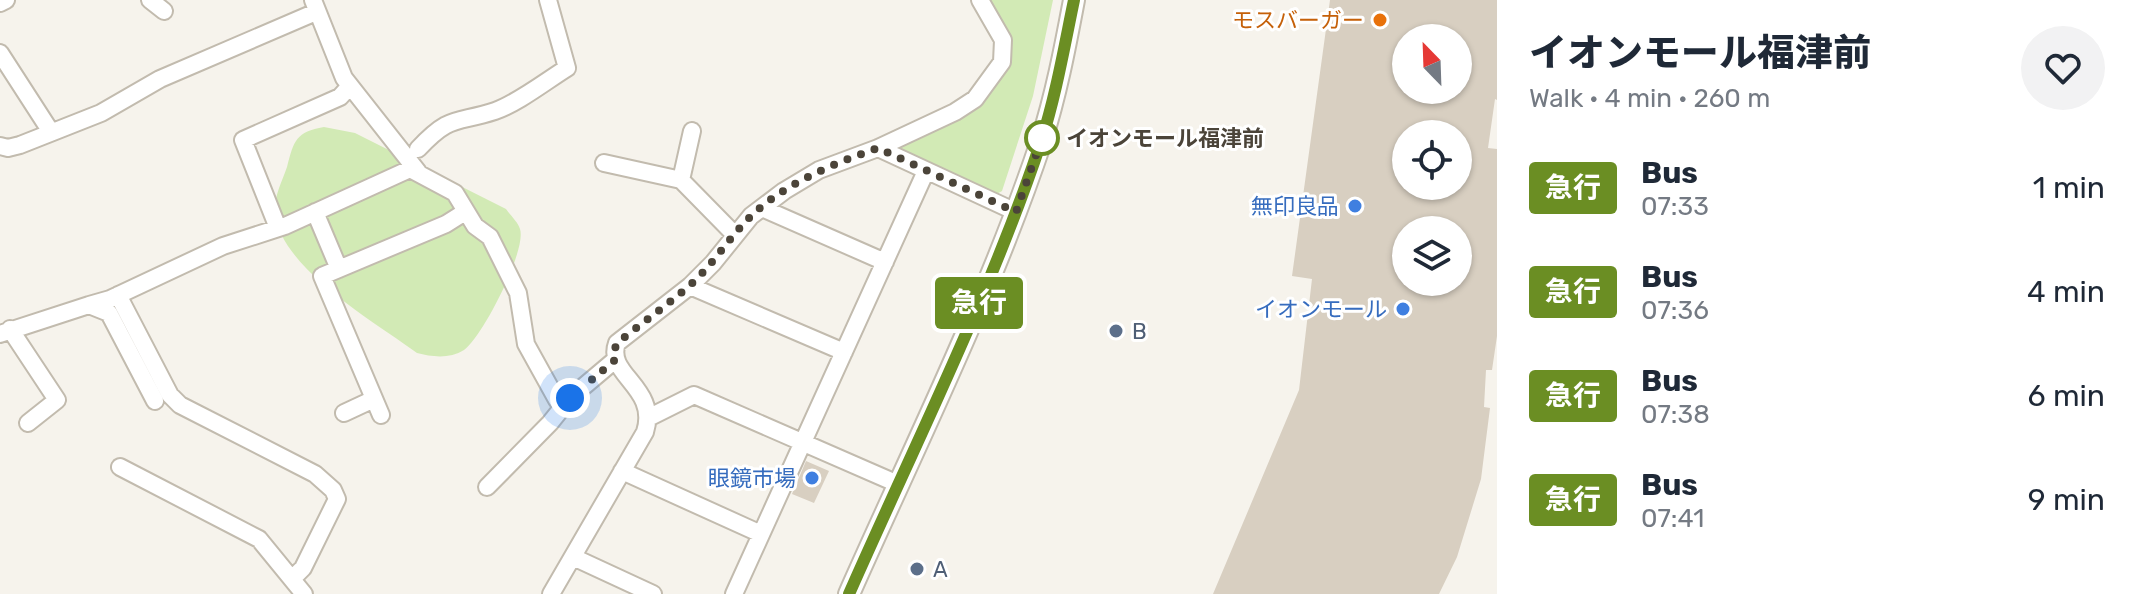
<!DOCTYPE html>
<meta charset="utf-8">
<style>
:root{--surface:#fff;--page:#f2f2f3;--text:#1f2937;--muted:#747a83}
body{margin:0;font-family:Rubik,"Noto Sans JP",sans-serif;background:var(--page);color:var(--text);height:100vh;display:flex;flex-direction:column;font-size:30px;white-space:nowrap}
*{box-sizing:border-box;margin:0}
p{font-size:26px;color:var(--muted)}
.icon{flex:none;width:44px;height:44px;fill:none;stroke:currentColor;stroke-width:2;stroke-linecap:round;stroke-linejoin:round}
.map{position:relative;flex:1;overflow:hidden}
.drawer{display:flex;flex-direction:column;background:var(--surface);width:640px}
.drawer>*{flex:none}
.badge{padding:0 16px;border-radius:6px;font-size:28px;line-height:52px}
.needle{width:52px;rotate:337deg}
.tools{position:absolute;left:1392px;top:24px;display:grid;gap:16px}
.tools a{display:grid;place-items:center;width:80px;height:80px;border-radius:50%;background:var(--surface);box-shadow:0 2px 6px #0004;font-size:40px}
.you{position:absolute;width:40px;height:40px;margin:-20px;border:6px solid #fff;border-radius:50%;background:#1a73e8;box-shadow:0 0 0 12px #1a73e833}
.map>.badge{position:absolute;translate:-50% -50%;box-shadow:0 0 0 4px #fff}
.round{display:grid;place-items:center;flex:none;width:84px;height:84px;border-radius:42px;background:var(--page)}
.headline{display:flex;align-items:center;justify-content:space-between;height:136px;padding:0 32px}
h1{font-size:38px;font-weight:800;line-height:60px}
ul{padding:0;list-style:none}
li{display:flex;align-items:center;gap:24px;height:104px;padding:0 32px}
li div{flex:1}
li b{display:block;font-size:30px}
li em{font-style:normal}
li .badge{min-width:88px;font-weight:700;text-align:center}
main{display:flex;flex:1;min-height:0}
.map>svg:first-child{display:block}
.green{fill:#d2eab5}
.building{fill:#d8cfc1;fill-rule:evenodd}
.lines{fill:none;stroke-linecap:round;stroke-linejoin:round}
.minor-casing{stroke:#c2bbae;stroke-width:20}
.tertiary-casing{stroke:#c2bbae;stroke-width:24}
.minor{stroke:#fff;stroke-width:16}
.tertiary{stroke:#fff;stroke-width:20}
.line-casing{stroke:#fff;stroke-width:18}
.line{stroke:#6b8e23;stroke-width:12}
.walk{stroke:#4b4439;stroke-width:8;stroke-dasharray:0 14.4}
.food-dot{fill:#e8710a;stroke:#fff;stroke-width:3}
.stop-dot{fill:#fff;stroke:#6b8e23;stroke-width:4}
.shop-dot{fill:#3f7fe0;stroke:#fff;stroke-width:3}
.service-dot{fill:#5c6f8a;stroke:#fff;stroke-width:3}
.labels{text-anchor:middle;stroke-width:6;stroke-linejoin:round;paint-order:stroke}
.food-label{font-size:22px;fill:#c56008;stroke:#fff;text-anchor:end}
.stop-label{font-size:22px;font-weight:bold;fill:#4b4439;stroke:#fff;text-anchor:start}
.shop-label{font-size:22px;fill:#366cbe;stroke:#fff;text-anchor:end}
.service-label{font-size:22px;fill:#4e5e75;stroke:#fff;text-anchor:start}
</style>
<main>
<div class="map">
<svg width="1497" height="594" viewBox="0 0 1497 594">
<rect width="100%" height="100%" fill="#f6f3ec"/>
<path class="green" d="M989,0H1053L1033,96L1002,191L995,195L902,152V145C920,136 941,129 959,119C980,107 1014,69 1012,45C1010,30 997,12 989,0Z
M324,127L355,133L506,209C510,215 518,222 520,229C527,250 482,338 464,350C450,359 432,357 417,353C375,322 282,269 275,214C273,198 282,182 287,167C294,140 296,132 324,127Z"/>
<path class="building" d="M1330,0H1497V100L1495,99L1488,148L1497,149V336L1492,370H1486L1484,407L1490,408L1481,479L1457,557L1439,594H1213L1299,390L1312,279L1292,276ZM1406,38H1458V90H1406ZM1406,134H1458V186H1406ZM1406,230H1458V282H1406Z
M806,461L829,471L814,503L792,494Z"/>
<g class="lines">
<defs>
<path id="minor" d="M150,0L164,11
M313,0L344,78L418,172
M0,3L6,0
M0,53L51,132
M692,131L681,180L735,235
M0,146L8,148L20,145L101,113L160,79L316,12
M878,148L1016,212
M418,149C451,114 455,124 495,111C518,103 546,81 567,68L548,0
M604,163L681,180
M762,208L885,262
M315,212L339,269
M278,228L243,140L340,97L350,86
M690,286L844,352
M118,295L170,395L180,405L315,474L333,490L337,499L303,568L293,578
M89,305L110,299L223,246L285,226L410,169L455,193L475,226L490,237L518,293L526,344L557,400L570,398L615,360
M10,329L57,400L28,423
M0,334L89,305L109,313L155,401
M344,413L374,399
M381,415L322,276L446,224L465,212
M650,417L694,395L898,484
M120,467L259,539L304,594
M622,471L761,534
M487,487L550,423L570,398
M573,557L653,594
M551,594L645,432C659,387 605,375 617,343L690,286L713,263L751,216L784,191L819,170L878,148L955,112L975,99L1002,62L1003,40L980,0
M734,594L926,171"/>
<path id="tertiary" d="M849,594C915,445 989,297 1041,142C1056,95 1065,48 1074,0"/>
</defs>
<use href="#minor" class="minor-casing"/>
<use href="#tertiary" class="tertiary-casing"/>
<use href="#minor" class="minor"/>
<use href="#tertiary" class="tertiary"/>
</g>
<g class="lines">
<defs>
<path id="line" d="M849,594C915,444 989,297 1041,142C1056,95 1064,48 1074,0"/>
</defs>
<use href="#line" class="line-casing"/>
<use href="#line" class="line"/>
<path class="walk" d="M570,398L615,360L614,351L617,343C641,324 666,306 689,286C712,266 728,239 750,217C785,183 833,164 878,148L1016,212L1042,138"/>
</g>
<circle class="food-dot" cx="1380" cy="20" r="8"/>
<circle class="stop-dot" cx="1042" cy="138" r="16"/>
<g class="shop-dot">
<circle cx="1355" cy="206" r="8"/>
<circle cx="1403" cy="309" r="8"/>
<circle cx="812" cy="478" r="8"/>
</g>
<g class="service-dot">
<circle cx="1116" cy="331" r="8"/>
<circle cx="917" cy="569" r="8"/>
</g>
<g class="labels">
<g class="food-label">
<text x="1364" y="28">モスバーガー</text>
</g>
<g class="stop-label">
<text x="1066" y="146">イオンモール福津前</text>
</g>
<g class="shop-label">
<text x="1339" y="214">無印良品</text>
<text x="1387" y="317">イオンモール</text>
<text x="796" y="486">眼鏡市場</text>
</g>
<g class="service-label">
<text x="1132" y="339">B</text>
<text x="933" y="577">A</text>
</g>
</g>
</svg>
<div class="tools">
<a><svg class="needle" viewBox="-14 -14 28 28"><path d="M0-13l5 13h-10z" fill="#e53935"/><path d="M0 13l5-13h-10z" fill="#747a83"/></svg></a>
<a><svg class="icon" aria-label="locate" viewBox="0 0 24 24"><circle cx="12" cy="12" r="6"/><path d="M12 2v4M12 18v4M2 12h4M18 12h4"/></svg></a>
<a><svg class="icon" aria-label="layers" viewBox="0 0 24 24"><path d="M12 4l9 5-9 5-9-5zM3 14l9 5 9-5"/></svg></a>
</div>
<div class="you" style="left:570px;top:398px"></div>
<b class="badge" style="left:979px;top:303px;background:#6b8e23;color:#fff">急行</b>
</div>
<section class="drawer">
<div class="headline"><div><h1>イオンモール福津前</h1><p>Walk · 4 min · 260 m</p></div><a class="round"><svg class="icon" aria-label="heart" viewBox="0 0 24 24"><path d="M12 20l-8-8c-3-5 5-10 8-4 3-6 11-1 8 4z"/></svg></a></div>
<ul>
<li><span class="badge" style="background:#6b8e23;color:#fff">急行</span><div><b>Bus</b><p>07:33</p></div><em>1 min</em></li>
<li><span class="badge" style="background:#6b8e23;color:#fff">急行</span><div><b>Bus</b><p>07:36</p></div><em>4 min</em></li>
<li><span class="badge" style="background:#6b8e23;color:#fff">急行</span><div><b>Bus</b><p>07:38</p></div><em>6 min</em></li>
<li><span class="badge" style="background:#6b8e23;color:#fff">急行</span><div><b>Bus</b><p>07:41</p></div><em>9 min</em></li>
</ul>
</section>
</main>
